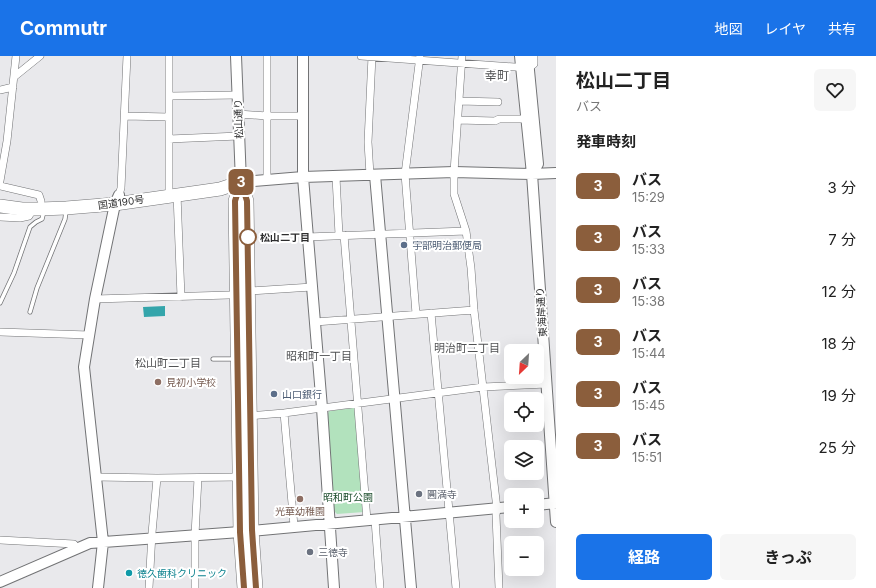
<!DOCTYPE html>
<html lang="ja">
<meta charset="utf-8">
<style>
:root{--surface:#fff;--page:#f6f6f6;--text:#222;--muted:#767676;--accent:#1a73e8}
body{margin:0;font-family:Inter,"Noto Sans JP",sans-serif;background:var(--page);color:var(--text);height:100vh;display:flex;flex-direction:column;font-size:15px;white-space:nowrap}
*{box-sizing:border-box;margin:0}
p{font-size:13px;color:var(--muted)}
.icon{flex:none;width:22px;height:22px;fill:none;stroke:currentColor;stroke-width:2;stroke-linecap:round;stroke-linejoin:round}
.map{position:relative;flex:1;overflow:hidden}
.sheet{display:flex;flex-direction:column;background:var(--surface);width:320px}
.sheet>*{flex:none}
.badge{padding:0 8px;border-radius:6px;font-size:14px;line-height:26px}
.needle{width:26px;rotate:205deg}
.fabs{position:absolute;left:504px;top:288px;display:grid;gap:8px}
.fabs a{display:grid;place-items:center;width:40px;height:40px;border-radius:6px;background:var(--surface);box-shadow:0 4px 16px #0002;font-size:20px}
.map>.badge{position:absolute;translate:-50% -50%;box-shadow:0 0 0 2px #fff}
h2{padding:0 20px;font-size:15px;line-height:36px}
.round{display:grid;place-items:center;flex:none;width:42px;height:42px;border-radius:6px;background:var(--page)}
.head{display:flex;align-items:center;justify-content:space-between;height:68px;padding:0 20px}
h1{font-size:19px;font-weight:700;line-height:30px}
.action{display:flex;gap:8px;margin-top:auto;padding:8px 20px}
.action a{flex:1;height:46px;border-radius:6px;background:var(--accent);color:#fff;font-size:16px;font-weight:700;line-height:46px;text-align:center}
.action a+a{background:var(--page);color:var(--text)}
ul{padding:0;list-style:none}
li{display:flex;align-items:center;gap:12px;height:52px;padding:0 20px}
li div{flex:1}
li b{display:block;font-size:15px}
li em{font-style:normal}
li .badge{min-width:44px;font-weight:700;text-align:center}
header{display:flex;align-items:center;gap:24px;box-sizing:border-box;height:56px;padding:0 20px;background:var(--accent);color:#fff}
header strong{font-size:19px}
nav{display:flex;gap:22px;margin-inline-start:auto;font-size:14px}
main{display:flex;flex:1;min-height:0}
.map>svg:first-child{display:block}
.green{fill:#b2e2bd}
.water{fill:#34a5ab}
.lines{fill:none;stroke-linecap:round;stroke-linejoin:round}
.lane-casing{stroke:#727375;stroke-width:5}
.street-casing{stroke:#727375;stroke-width:8}
.secondary-casing{stroke:#727375;stroke-width:12}
.highway-casing{stroke:#727375;stroke-width:14}
.lane{stroke:#fff;stroke-width:3.5}
.street{stroke:#fff;stroke-width:7}
.secondary{stroke:#fff;stroke-width:10}
.highway{stroke:#fff;stroke-width:13}
.line-casing{stroke:#fff;stroke-width:9}
.line{stroke:#8b5e3c;stroke-width:6}
.stop-dot{fill:#fff;stroke:#8b5e3c;stroke-width:2}
.service-dot{fill:#5c6f8a;stroke:#fff;stroke-width:1.5}
.education-dot{fill:#8d6e63;stroke:#fff;stroke-width:1.5}
.worship-dot{fill:#6b7280;stroke:#fff;stroke-width:1.5}
.culture-dot{fill:#0f9aa8;stroke:#fff;stroke-width:1.5}
.labels{text-anchor:middle;stroke-width:4;stroke-linejoin:round;paint-order:stroke}
.street-label{font-size:10px;fill:#2d2d2e;stroke:#fff}
.stop-label{font-size:10px;font-weight:bold;fill:#2d2d2e;stroke:#fff;text-anchor:start}
.service-label{font-size:10px;fill:#4e5e75;stroke:#fff;text-anchor:start}
.education-label{font-size:10px;fill:#785e54;stroke:#fff;text-anchor:start}
.worship-label{font-size:10px;fill:#5b616d;stroke:#fff;text-anchor:start}
.park-label{font-size:10px;fill:#1c4d2c;stroke:#fff}
.culture-label{font-size:10px;fill:#0d838f;stroke:#fff;text-anchor:start}
.neighbourhood-label{font-size:11px;fill:#515254;stroke:#fff}
.quarter-label{font-size:12px;fill:#515254;stroke:#fff}
</style>
<header>
<strong>Commutr</strong>
<nav><a>地図</a><a>レイヤ</a><a>共有</a></nav>
</header>
<main>
<div class="map">
<svg width="556" height="532" viewBox="0 0 556 532">
<rect width="100%" height="100%" fill="#e9e9ec"/>
<path class="green" d="M354,352L356,353L364,456L337,458L334,455L327,360L329,355Z"/>
<path class="water" d="M165,250V260L144,261L143,251Z"/>
<g class="lines">
<defs>
<path id="lane" d="M0,247L14,217L30,171L36,166L42,163L44,155
M30,256L37,232L65,163L66,155
M213,303H235"/>
<path id="street" d="M169,0V139
M267,0V123
M361,0L529,12L534,8V0
M462,0L454,116V138L466,175L471,212L474,254L497,453L496,459L499,532
M14,21L40,0
M0,34L13,31
M170,40L237,39
M459,45L498,46
M238,58L267,60H302
M125,60L169,61
M458,64L495,65L499,63H526
M169,83L239,80
M370,119L368,86L372,0
M336,121L339,179
M0,125L7,85L16,0
M0,130L39,139L41,145
M177,138L181,241
M119,139L121,132L127,0
M0,161L20,162L29,160L33,153
M344,179L367,464
M307,181L466,175
M95,243L229,239H237L249,235L312,231
M431,257L456,532
M416,258L405,118L420,0
M315,266L474,254
M0,276L89,279
M284,357L294,470
M249,360L284,357L483,331L547,328
M96,421L157,422L240,421
M375,464L380,532
M0,484L74,488L77,492
M149,532L152,477L157,422
M195,532V479L198,422"/>
<path id="secondary" d="M236,0L241,126L303,121L454,116L532,118L556,117
M303,0V121L322,352L334,532
M520,0L532,118L556,466
M528,4L538,108L532,118
M375,119L411,532
M537,449L556,447
M0,526L90,487L240,476L511,451
M98,532L103,486L84,311L95,243L115,148L119,139"/>
<path id="highway" d="M241,126L247,145L252,474L256,532
M241,126L235,145L240,476L244,532
M0,150L22,153H40L66,152L115,148L220,133L241,126"/>
</defs>
<use href="#lane" class="lane-casing"/>
<use href="#street" class="street-casing"/>
<use href="#secondary" class="secondary-casing"/>
<use href="#highway" class="highway-casing"/>
<use href="#lane" class="lane"/>
<use href="#street" class="street"/>
<use href="#secondary" class="secondary"/>
<use href="#highway" class="highway"/>
</g>
<g class="lines">
<defs>
<path id="line" d="M244,532L240,476L235,145L241,126L247,145L252,474L256,532"/>
</defs>
<use href="#line" class="line-casing"/>
<use href="#line" class="line"/>
</g>
<circle class="stop-dot" cx="248" cy="181" r="8"/>
<g class="service-dot">
<circle cx="404" cy="189" r="4"/>
<circle cx="274" cy="338" r="4"/>
</g>
<g class="education-dot">
<circle cx="158" cy="326" r="4"/>
<circle cx="300" cy="443" r="4"/>
</g>
<g class="worship-dot">
<circle cx="419" cy="438" r="4"/>
<circle cx="310" cy="496" r="4"/>
</g>
<circle class="culture-dot" cx="129" cy="517" r="4"/>
<g class="labels">
<g class="street-label">
<text transform="translate(238 63) rotate(-92)" y="4">松山通り</text>
<text transform="translate(121 146) rotate(-8)" y="4">国道190号</text>
<text transform="translate(541 256) rotate(-94)" y="4">東海岸通り</text>
</g>
<g class="stop-label">
<text x="260" y="185">松山二丁目</text>
</g>
<g class="service-label">
<text x="412" y="193">宇部明治郵便局</text>
<text x="282" y="342">山口銀行</text>
</g>
<g class="education-label">
<text x="166" y="330">見初小学校</text>
<text x="300" y="459" text-anchor="middle">光華幼稚園</text>
</g>
<g class="worship-label">
<text x="427" y="442">圓満寺</text>
<text x="318" y="500">三徳寺</text>
</g>
<g class="park-label">
<text x="348" y="445">昭和町公園</text>
</g>
<g class="culture-label">
<text x="137" y="521">徳久歯科クリニック</text>
</g>
<g class="neighbourhood-label">
<text x="467" y="296">明治町二丁目</text>
<text x="319" y="304">昭和町一丁目</text>
<text x="168" y="311">松山町二丁目</text>
</g>
<g class="quarter-label">
<text x="497" y="24">幸町</text>
</g>
</g>
</svg>
<div class="fabs">
<a><svg class="needle" viewBox="-14 -14 28 28"><path d="M0-13l5 13h-10z" fill="#e53935"/><path d="M0 13l5-13h-10z" fill="#767676"/></svg></a>
<a><svg class="icon" aria-label="locate" viewBox="0 0 24 24"><circle cx="12" cy="12" r="6"/><path d="M12 2v4M12 18v4M2 12h4M18 12h4"/></svg></a>
<a><svg class="icon" aria-label="layers" viewBox="0 0 24 24"><path d="M12 4l9 5-9 5-9-5zM3 14l9 5 9-5"/></svg></a>
<a>+</a>
<a>−</a>
</div>
<b class="badge" style="left:241px;top:126px;background:#8b5e3c;color:#fff">3</b>
</div>
<section class="sheet">
<div class="head"><div><h1>松山二丁目</h1><p>バス</p></div><a class="round"><svg class="icon" aria-label="heart" viewBox="0 0 24 24"><path d="M12 20l-8-8c-3-5 5-10 8-4 3-6 11-1 8 4z"/></svg></a></div>
<h2>発車時刻</h2>
<ul>
<li><span class="badge" style="background:#8b5e3c;color:#fff">3</span><div><b>バス</b><p>15:29</p></div><em>3 分</em></li>
<li><span class="badge" style="background:#8b5e3c;color:#fff">3</span><div><b>バス</b><p>15:33</p></div><em>7 分</em></li>
<li><span class="badge" style="background:#8b5e3c;color:#fff">3</span><div><b>バス</b><p>15:38</p></div><em>12 分</em></li>
<li><span class="badge" style="background:#8b5e3c;color:#fff">3</span><div><b>バス</b><p>15:44</p></div><em>18 分</em></li>
<li><span class="badge" style="background:#8b5e3c;color:#fff">3</span><div><b>バス</b><p>15:45</p></div><em>19 分</em></li>
<li><span class="badge" style="background:#8b5e3c;color:#fff">3</span><div><b>バス</b><p>15:51</p></div><em>25 分</em></li>
</ul>
<div class="action"><a>経路</a><a>きっぷ</a></div>
</section>
</main>
